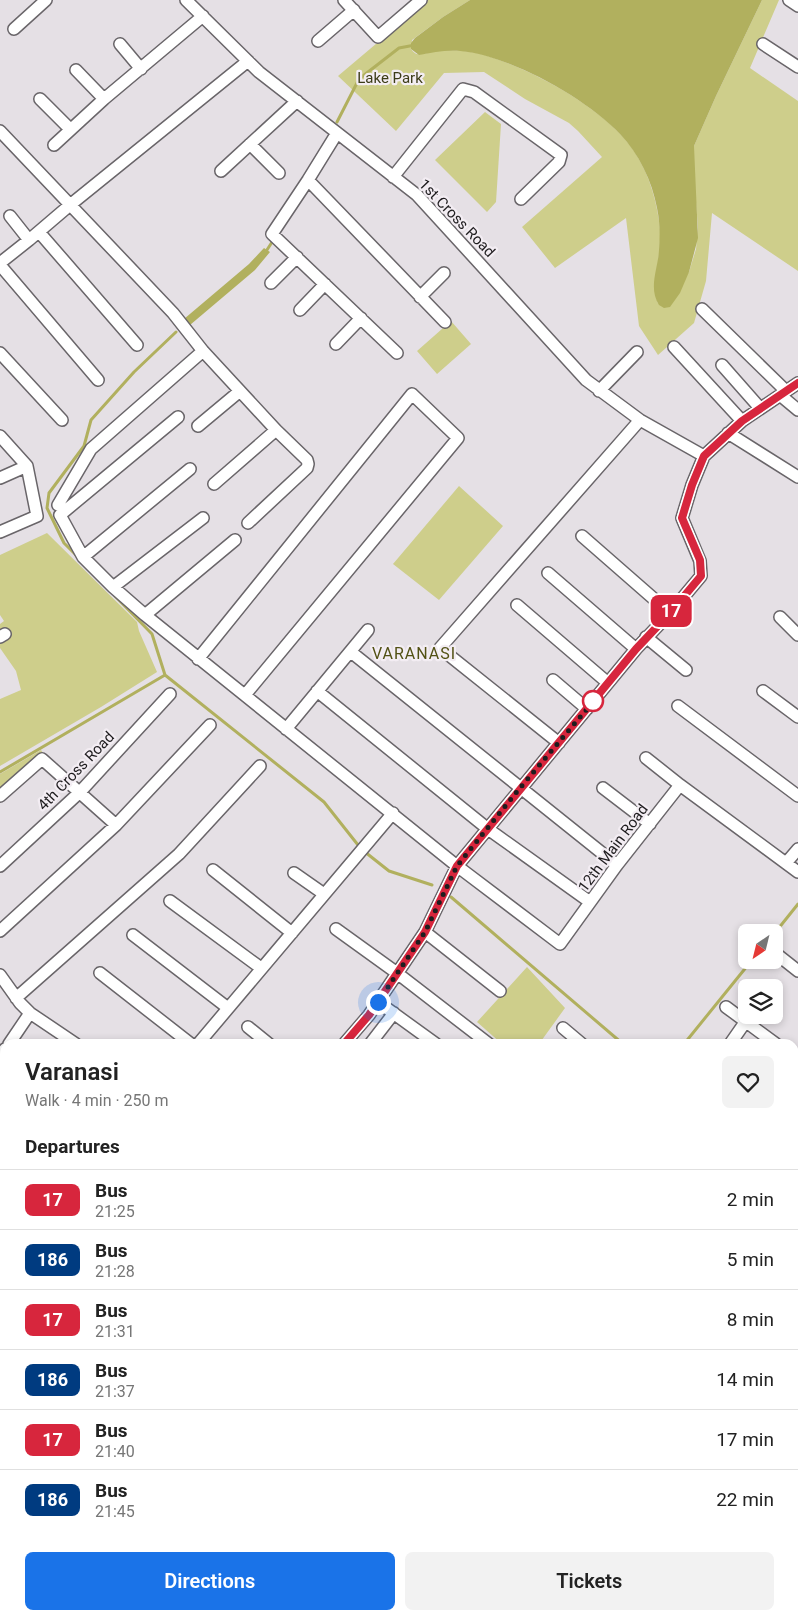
<!DOCTYPE html>
<meta charset="utf-8">
<style>
:root{--surface:#fff;--page:#f2f2f2;--text:#222;--muted:#767676;--line:#e0e0e0;--accent:#1a73e8}
body{margin:0;font-family:Roboto,sans-serif;background:var(--page);color:var(--text);height:100vh;display:flex;flex-direction:column;font-size:19px;white-space:nowrap}
*{box-sizing:border-box;margin:0}
p{font-size:16px;color:var(--muted)}
.icon{flex:none;width:28px;height:28px;fill:none;stroke:currentColor;stroke-width:2;stroke-linecap:round;stroke-linejoin:round}
.map{position:relative;flex:1;overflow:hidden}
.details{position:absolute;left:0px;top:1039px;width:799px;height:581px;display:flex;flex-direction:column;background:var(--surface);border-radius:15px 15px 0 0;box-shadow:0 2px 8px #0003}
.details>*{flex:none}
.badge{padding:0 10px;border-radius:8px;font-size:18px;line-height:32px}
.needle{width:32px;rotate:215deg}
.buttons{position:absolute;left:738px;top:924px;display:grid;gap:10px}
.buttons a{display:grid;place-items:center;width:45px;height:45px;border-radius:8px;background:var(--surface);box-shadow:0 2px 8px #0003;font-size:25px}
.you{position:absolute;width:25px;height:25px;margin:-12px;border:4px solid #fff;border-radius:50%;background:#1a73e8;box-shadow:0 0 0 8px #1a73e833}
.map>.badge{position:absolute;translate:-50% -50%;box-shadow:0 0 0 2px #fff}
h2{padding:0 25px;font-size:19px;line-height:45px}
.round{display:grid;place-items:center;flex:none;width:52px;height:52px;border-radius:8px;background:var(--page)}
.headline{display:flex;align-items:center;justify-content:space-between;height:85px;padding:0 25px}
h1{font-size:24px;font-weight:600;line-height:38px}
.action{display:flex;gap:10px;margin-top:auto;padding:10px 25px}
.action a{flex:1;height:58px;border-radius:8px;background:var(--accent);color:#fff;font-size:20px;font-weight:600;line-height:58px;text-align:center}
.action a+a{background:var(--page);color:var(--text)}
ul{padding:0;list-style:none}
li{display:flex;align-items:center;gap:15px;height:60px;padding:0 25px;border-top:1px solid var(--line)}
li div{flex:1}
li b{display:block;font-size:19px}
li em{font-style:normal}
li .badge{min-width:55px;font-weight:700;text-align:center}
.map>svg:first-child{display:block}
.green{fill:#cece8b}
.water{fill:#b1b05e}
.lines{fill:none;stroke-linecap:round;stroke-linejoin:round}
.stream{stroke:#b1b05e;stroke-width:3}
.minor-casing{stroke:#696569;stroke-width:14}
.minor{stroke:#fff;stroke-width:11}
.line-casing{stroke:#fff;stroke-width:11}
.line{stroke:#d7263d;stroke-width:8}
.walk{stroke:#1f1d1f;stroke-width:5;stroke-dasharray:0 9}
.stop-dot{fill:#fff;stroke:#d7263d;stroke-width:2.5}
.labels{text-anchor:middle;stroke-width:4.5;stroke-linejoin:round;paint-order:stroke}
.park-label{font-size:15px;fill:#3c3c18;stroke:#f3edf3}
.street-label{font-size:15px;fill:#1f1d1f;stroke:#f3edf3}
.neighbourhood-label{font-size:16px;letter-spacing:1px;fill:#525114;stroke:#f3edf3}
</style>
<div class="map">
<svg width="798" height="1619" viewBox="0 0 798 1619">
<rect width="100%" height="100%" fill="#e5e0e5"/>
<path class="green" d="M428,0H470L443,17L412,40L411,49C414,53 416,55 421,54C425,54 430,52 435,51C449,50 463,50 477,53C525,65 599,105 629,144C646,166 655,193 659,221C661,235 660,248 658,262C656,277 652,288 658,303L689,272L696,249L698,228L693,164L694,146L716,96L762,0H779L750,68L798,101V271L712,213L706,281L694,323L658,355L639,326L626,218L555,268L522,227L602,157L578,131L569,123L525,99L484,72L444,73L396,131L338,76Z
M485,112L501,124L496,202L487,212L435,160Z
M451,321L471,344L437,374L417,351Z
M459,486L503,526L439,600L393,564Z
M47,533L137,622L139,631L157,672L101,707L0,766V699L21,690L16,671L0,648V624L4,621L0,615V555Z
M41,750L43,753L0,790V774Z
M527,967L565,1008L539,1044H502L477,1022Z
M0,1248L5,1251V1302L0,1299Z
M0,1427L5,1429V1550L0,1547Z"/>
<path class="water" d="M470,0H762L716,96L694,146L698,238L689,272L680,293L670,307L664,308L659,305C648,288 658,269 659,250C660,236 660,222 657,208C652,181 639,154 620,134C587,99 515,59 468,52C450,49 435,52 419,55L411,49V43L415,38L443,17Z
M264,248L270,252L255,270L190,325L184,319L249,264Z"/>
<g class="lines">
<path class="stream" d="M337,122L359,79L399,48L415,45
M265,253L274,239
M78,557L64,543L47,508L49,493L84,446L91,420L134,372L176,332
M165,675L324,802L358,845
M0,772L165,675L152,634L115,596
M365,852L389,871L432,885
M451,897L623,1044
M774,934L798,904
M684,1044L752,960"/>
<defs>
<path id="minor" d="M186,0L259,72L417,195L586,380L640,420L704,456
M344,0L378,37L421,0
M789,0L798,6
M14,29L46,0
M318,41L354,10
M120,44L141,69
M763,44L798,67
M76,70L104,99
M40,99L70,129
M0,131L173,313L203,351L276,430L307,460L308,464L307,468L248,523
M337,133L308,180L272,234L397,353
M250,144L279,173
M54,145L104,99L203,16
M221,171L297,101
M393,177L463,89L474,92L561,155L559,162L521,199
M308,180L445,322
M10,216L29,240
M39,232L137,345
M0,263L29,240L70,205L248,61
M0,265L98,380
M271,283L297,257
M420,297L444,273
M702,309L786,391
M300,310L325,284
M336,344L361,318
M674,347L742,421
M0,353L62,420
M722,365L760,408
M599,391L637,352
M780,395L798,410
M178,417L60,515L83,557L113,587L145,615L457,866L560,944L617,865L680,785L798,872
M198,426L240,391
M728,433L798,477
M0,436L27,466L37,516L0,532
M0,478L27,466
M214,484L276,430
M58,505L91,449L203,351
M582,536L670,613
M83,557L190,469
M548,573L636,649
M113,587L203,518
M517,605L608,683
M145,615L235,540
M780,617L798,635
M0,637L5,634
M646,637L686,670
M351,652L617,865
M198,659L412,394L458,438L245,695
M553,680L587,709
M317,691L488,829L590,902
M763,691L798,717
M678,706L798,796
M286,729L368,630
M559,743L440,648L640,420
M646,758L680,785
M603,788L650,824
M0,796L42,759L116,825
M786,863L798,849
M0,866L80,792L170,694
M213,870L292,933
M294,873L324,894
M170,901L261,968
M336,929L397,973L489,1044
M0,931L116,825L210,725
M425,932L500,991
M133,935L228,1008
M774,952L798,971
M100,973L191,1044
M0,975L20,1003L30,1013L76,1044
M16,998L179,854L260,766
M378,1002L436,1044
M726,1007L776,1044
M248,1027L269,1044
M563,1028L582,1044
M9,1044L30,1013
M198,1044L393,813
M344,1044L369,1015L425,932L457,866L636,649L670,613L701,576L700,561L682,518L692,485L704,456L742,421L798,383
M370,1044L394,1013
M730,1044L746,1021
M0,1056L5,1049
M794,1057L798,1060
M0,1218L5,1221
M794,1226L798,1221
M794,1276L798,1279
M794,1339L798,1342
M0,1360L5,1363
M794,1397L798,1392
M794,1472L798,1467
M794,1565L798,1569
M0,1585L5,1588
M54,1615L61,1619
M283,1615L288,1619
M405,1615L410,1619
M526,1615L531,1619
M647,1615L653,1619
M770,1615L776,1619
M125,1619L127,1615
M245,1619L248,1615
M502,1619L505,1615"/>
</defs>
<use href="#minor" class="minor-casing"/>
<use href="#minor" class="minor"/>
</g>
<g class="lines">
<defs>
<path id="line" d="M344,1044L369,1015L425,932L457,866L636,649L670,613L701,576L700,560L682,518L692,485L704,456L742,421L798,383"/>
</defs>
<use href="#line" class="line-casing"/>
<use href="#line" class="line"/>
<path class="walk" d="M378,1002L425,932L457,866L520,788L598,696L593,701"/>
</g>
<circle class="stop-dot" cx="593" cy="701" r="10"/>
<g class="labels">
<g class="park-label">
<text x="390" y="83">Lake Park</text>
</g>
<g class="street-label">
<text transform="translate(457 218) rotate(46)" y="5">1st Cross Road</text>
<text transform="translate(76 771) rotate(-46)" y="5">4th Cross Road</text>
<text transform="translate(613 848) rotate(-53)" y="5">12th Main Road</text>
</g>
<g class="neighbourhood-label">
<text x="414" y="659">VARANASI</text>
</g>
</g>
</svg>
<div class="buttons">
<a><svg class="needle" viewBox="-14 -14 28 28"><path d="M0-13l5 13h-10z" fill="#e53935"/><path d="M0 13l5-13h-10z" fill="#767676"/></svg></a>
<a><svg class="icon" aria-label="layers" viewBox="0 0 24 24"><path d="M12 4l9 5-9 5-9-5zM3 14l9 5 9-5"/></svg></a>
</div>
<div class="you" style="left:378px;top:1002px"></div>
<b class="badge" style="left:671px;top:611px;background:#d7263d;color:#fff">17</b>
<section class="details">
<div class="headline"><div><h1>Varanasi</h1><p>Walk · 4 min · 250 m</p></div><a class="round"><svg class="icon" aria-label="heart" viewBox="0 0 24 24"><path d="M12 20l-8-8c-3-5 5-10 8-4 3-6 11-1 8 4z"/></svg></a></div>
<h2>Departures</h2>
<ul>
<li><span class="badge" style="background:#d7263d;color:#fff">17</span><div><b>Bus</b><p>21:25</p></div><em>2 min</em></li>
<li><span class="badge" style="background:#003b80;color:#fff">186</span><div><b>Bus</b><p>21:28</p></div><em>5 min</em></li>
<li><span class="badge" style="background:#d7263d;color:#fff">17</span><div><b>Bus</b><p>21:31</p></div><em>8 min</em></li>
<li><span class="badge" style="background:#003b80;color:#fff">186</span><div><b>Bus</b><p>21:37</p></div><em>14 min</em></li>
<li><span class="badge" style="background:#d7263d;color:#fff">17</span><div><b>Bus</b><p>21:40</p></div><em>17 min</em></li>
<li><span class="badge" style="background:#003b80;color:#fff">186</span><div><b>Bus</b><p>21:45</p></div><em>22 min</em></li>
</ul>
<div class="action"><a>Directions</a><a>Tickets</a></div>
</section>
</div>
